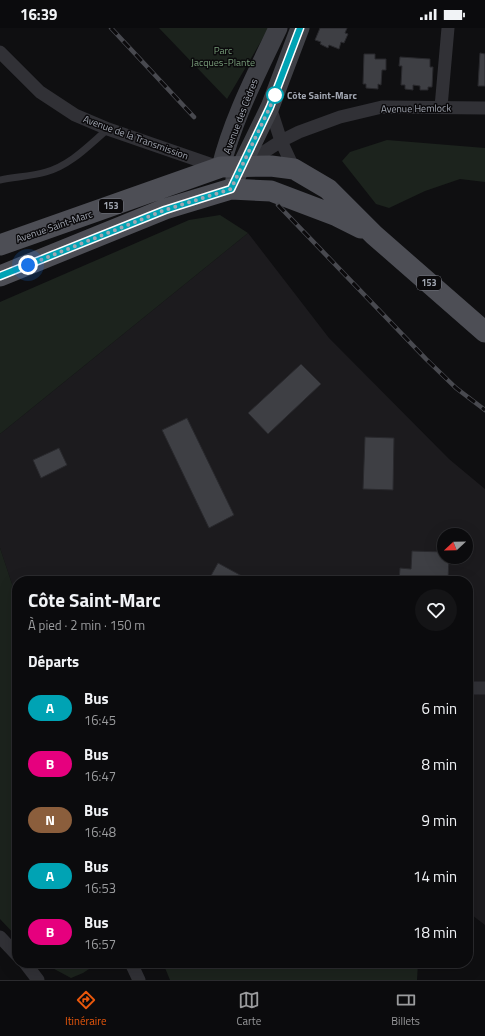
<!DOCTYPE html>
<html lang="fr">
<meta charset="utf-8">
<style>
:root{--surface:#0b0b0d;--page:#141416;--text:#f1f3f6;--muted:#9a9b9d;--line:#2b2b2e;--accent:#ea580c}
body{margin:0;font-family:"Titillium Web",sans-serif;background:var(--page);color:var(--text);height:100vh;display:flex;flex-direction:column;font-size:15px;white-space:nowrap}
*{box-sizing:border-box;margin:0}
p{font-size:13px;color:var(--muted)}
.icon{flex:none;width:22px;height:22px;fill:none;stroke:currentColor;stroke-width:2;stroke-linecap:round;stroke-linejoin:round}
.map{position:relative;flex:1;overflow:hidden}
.sheet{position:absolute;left:12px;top:548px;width:461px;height:392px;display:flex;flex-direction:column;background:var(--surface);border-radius:16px;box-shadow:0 4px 16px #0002,0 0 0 1px var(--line)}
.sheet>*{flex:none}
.badge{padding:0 8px;border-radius:13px;font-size:14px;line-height:26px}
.needle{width:26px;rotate:248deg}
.tools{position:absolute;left:437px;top:500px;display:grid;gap:8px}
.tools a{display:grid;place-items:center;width:36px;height:36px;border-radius:50%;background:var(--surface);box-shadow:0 4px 16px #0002,0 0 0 1px var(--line);font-size:20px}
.you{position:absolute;width:20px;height:20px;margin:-10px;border:3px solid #fff;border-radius:50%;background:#1a73e8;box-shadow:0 0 0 6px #1a73e833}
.map>.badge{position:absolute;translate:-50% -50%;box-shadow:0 0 0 2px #fff}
h2{padding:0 16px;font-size:15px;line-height:36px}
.round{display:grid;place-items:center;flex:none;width:42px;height:42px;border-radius:21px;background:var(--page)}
.headline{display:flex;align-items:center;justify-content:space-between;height:68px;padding:0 16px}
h1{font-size:19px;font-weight:700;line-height:30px}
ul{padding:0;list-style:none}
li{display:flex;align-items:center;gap:12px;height:56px;padding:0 16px}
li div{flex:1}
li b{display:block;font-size:15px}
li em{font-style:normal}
li .badge{min-width:44px;font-weight:700;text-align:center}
.status{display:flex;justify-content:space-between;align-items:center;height:28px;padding:0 20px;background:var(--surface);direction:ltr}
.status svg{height:11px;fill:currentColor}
.menu{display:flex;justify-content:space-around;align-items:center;height:56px;border-top:1px solid var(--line);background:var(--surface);font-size:11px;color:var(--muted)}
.menu a{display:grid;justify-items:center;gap:2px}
.menu .current{color:var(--accent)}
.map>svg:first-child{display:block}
.built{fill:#1c1b1e;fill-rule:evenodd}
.green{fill:#1c231d}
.building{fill:#3e3f44;stroke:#29292d}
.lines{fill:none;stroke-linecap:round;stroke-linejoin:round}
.lane{stroke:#313136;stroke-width:7}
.street{stroke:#313136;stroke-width:13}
.secondary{stroke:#3f4046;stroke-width:19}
.primary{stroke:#4d4e55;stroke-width:21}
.rail-casing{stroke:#48494f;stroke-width:4.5}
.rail{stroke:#0b0a0c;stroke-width:3;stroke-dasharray:9;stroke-linecap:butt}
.line-casing{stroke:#fff;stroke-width:9}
.line{stroke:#00a3b4;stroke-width:6}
.walk{stroke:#a1a6b1;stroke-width:4;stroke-dasharray:0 7.2}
.stop-dot{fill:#fff;stroke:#00a3b4;stroke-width:2}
.labels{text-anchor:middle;stroke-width:3;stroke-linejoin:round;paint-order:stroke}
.shield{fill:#0b0a0c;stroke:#747780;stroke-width:1}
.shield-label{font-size:9px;font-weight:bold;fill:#a1a6b1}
.park-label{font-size:10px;fill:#789d7a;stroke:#0b0a0c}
.stop-label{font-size:10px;font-weight:bold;fill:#a1a6b1;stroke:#0b0a0c;text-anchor:start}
.street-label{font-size:10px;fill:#a1a6b1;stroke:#0b0a0c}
</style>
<div class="status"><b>16:39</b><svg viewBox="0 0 49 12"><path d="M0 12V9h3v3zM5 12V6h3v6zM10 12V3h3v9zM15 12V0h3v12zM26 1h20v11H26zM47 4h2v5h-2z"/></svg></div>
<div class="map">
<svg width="485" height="952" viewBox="0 0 485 952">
<rect width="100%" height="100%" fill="#0f0f11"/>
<path class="built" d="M248,205L329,310L449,431L485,461V897L468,884V553H17V571L0,520V406ZM444,507H466V529H444Z"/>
<path class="green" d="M159,0H269L227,71Z
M387,112L485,120V154L460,151L425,163L389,180L376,176L342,133L350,124Z
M220,187L248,205L0,406V274L189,192Z
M0,520L17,571V909L0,891Z
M43,935H98L83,945L71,950Z
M163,935H418L417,952H170Z"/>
<path class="building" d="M320,0H347L345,5L348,6L344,15L341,14L339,21L329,17L328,20L320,16L321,14L315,12Z
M480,25L485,26V58H478Z
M364,26H375V31H386V42H382L381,57L378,56V61L366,60V56H363Z
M400,29L430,31V39H433L432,59H428V62H420V58L413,57V62L405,61V57H401L402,38H399Z
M301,336L321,356L268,406L248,385Z
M187,390L234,487L209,500L162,402Z
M365,409L394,410L393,462L363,461Z
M59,420L67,437L41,450L33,432Z
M412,523L444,524V529H449L448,553H399L400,540L411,541Z
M218,535L251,553H208Z"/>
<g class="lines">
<path class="lane" d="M0,152C15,149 32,148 46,144C71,137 89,117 108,101"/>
<path class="street" d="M0,24L40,64L75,87L108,101L221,140
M270,79L281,113L294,141
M441,79L448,0
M244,137L281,113L299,104L340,89L382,79L485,80
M468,660H485
M0,909L17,927
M25,935L38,952
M131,935L139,952"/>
<path class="secondary" d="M221,139C233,90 257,45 278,0
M235,151L270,79L300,0"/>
<path class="primary" d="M0,217L221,139L271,138L294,141L328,161L374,207L485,304
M0,248L165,181L231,161L271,163L337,188L361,200"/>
<defs>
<path id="rail" d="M111,0L194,89
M278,177L426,331L456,360L485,382"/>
</defs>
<use href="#rail" class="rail-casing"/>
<use href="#rail" class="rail"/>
</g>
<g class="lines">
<defs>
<path id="line" d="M0,248L165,182L231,161L270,79L300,0"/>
</defs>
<use href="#line" class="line-casing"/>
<use href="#line" class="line"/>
<path class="walk" d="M28,237L165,182L231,161L270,79L275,66V67"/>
</g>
<circle class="stop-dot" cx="275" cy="67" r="8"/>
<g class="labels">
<g class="shield">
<rect x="99" y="171" width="24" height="14" rx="3"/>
<rect x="417" y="248" width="24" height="14" rx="3"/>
</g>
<g class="shield-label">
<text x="111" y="181">153</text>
<text x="429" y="258">153</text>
</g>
<g class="park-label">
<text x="223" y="26">Parc<tspan x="223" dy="12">Jacques-Plante</tspan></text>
</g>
<g class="stop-label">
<text x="287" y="71">Côte Saint-Marc</text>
</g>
<g class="street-label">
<text transform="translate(416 80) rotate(-1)" y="4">Avenue Hemlock</text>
<text transform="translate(240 88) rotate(-69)" y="4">Avenue des Cèdres</text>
<text transform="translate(136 109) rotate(20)" y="4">Avenue de la Transmission</text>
<text transform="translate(54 198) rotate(-19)" y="4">Avenue Saint-Marc</text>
</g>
</g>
</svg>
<div class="tools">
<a><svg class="needle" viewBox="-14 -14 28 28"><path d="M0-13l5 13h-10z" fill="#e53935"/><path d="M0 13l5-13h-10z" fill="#9a9b9d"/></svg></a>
</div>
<div class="you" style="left:28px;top:237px"></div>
<section class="sheet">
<div class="headline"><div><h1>Côte Saint-Marc</h1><p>À pied · 2 min · 150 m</p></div><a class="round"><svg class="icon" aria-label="heart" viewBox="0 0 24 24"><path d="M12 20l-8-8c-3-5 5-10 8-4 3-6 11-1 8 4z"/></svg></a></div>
<h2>Départs</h2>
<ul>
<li><span class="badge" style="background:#00a3b4;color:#fff">A</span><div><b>Bus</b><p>16:45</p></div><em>6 min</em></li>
<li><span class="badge" style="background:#e6007e;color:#fff">B</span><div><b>Bus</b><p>16:47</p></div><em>8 min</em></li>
<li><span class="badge" style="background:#8b5e3c;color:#fff">N</span><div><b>Bus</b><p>16:48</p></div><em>9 min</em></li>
<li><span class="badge" style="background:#00a3b4;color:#fff">A</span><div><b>Bus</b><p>16:53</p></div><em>14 min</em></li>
<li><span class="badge" style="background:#e6007e;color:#fff">B</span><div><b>Bus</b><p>16:57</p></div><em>18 min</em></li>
</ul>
</section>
</div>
<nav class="menu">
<a class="current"><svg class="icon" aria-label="directions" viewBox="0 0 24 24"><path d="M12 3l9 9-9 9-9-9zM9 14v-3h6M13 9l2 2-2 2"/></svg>Itinéraire</a>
<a><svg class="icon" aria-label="map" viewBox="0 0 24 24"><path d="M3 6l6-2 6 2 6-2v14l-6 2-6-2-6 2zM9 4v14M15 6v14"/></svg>Carte</a>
<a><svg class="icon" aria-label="tickets" viewBox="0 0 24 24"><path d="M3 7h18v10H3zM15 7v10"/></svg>Billets</a>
</nav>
